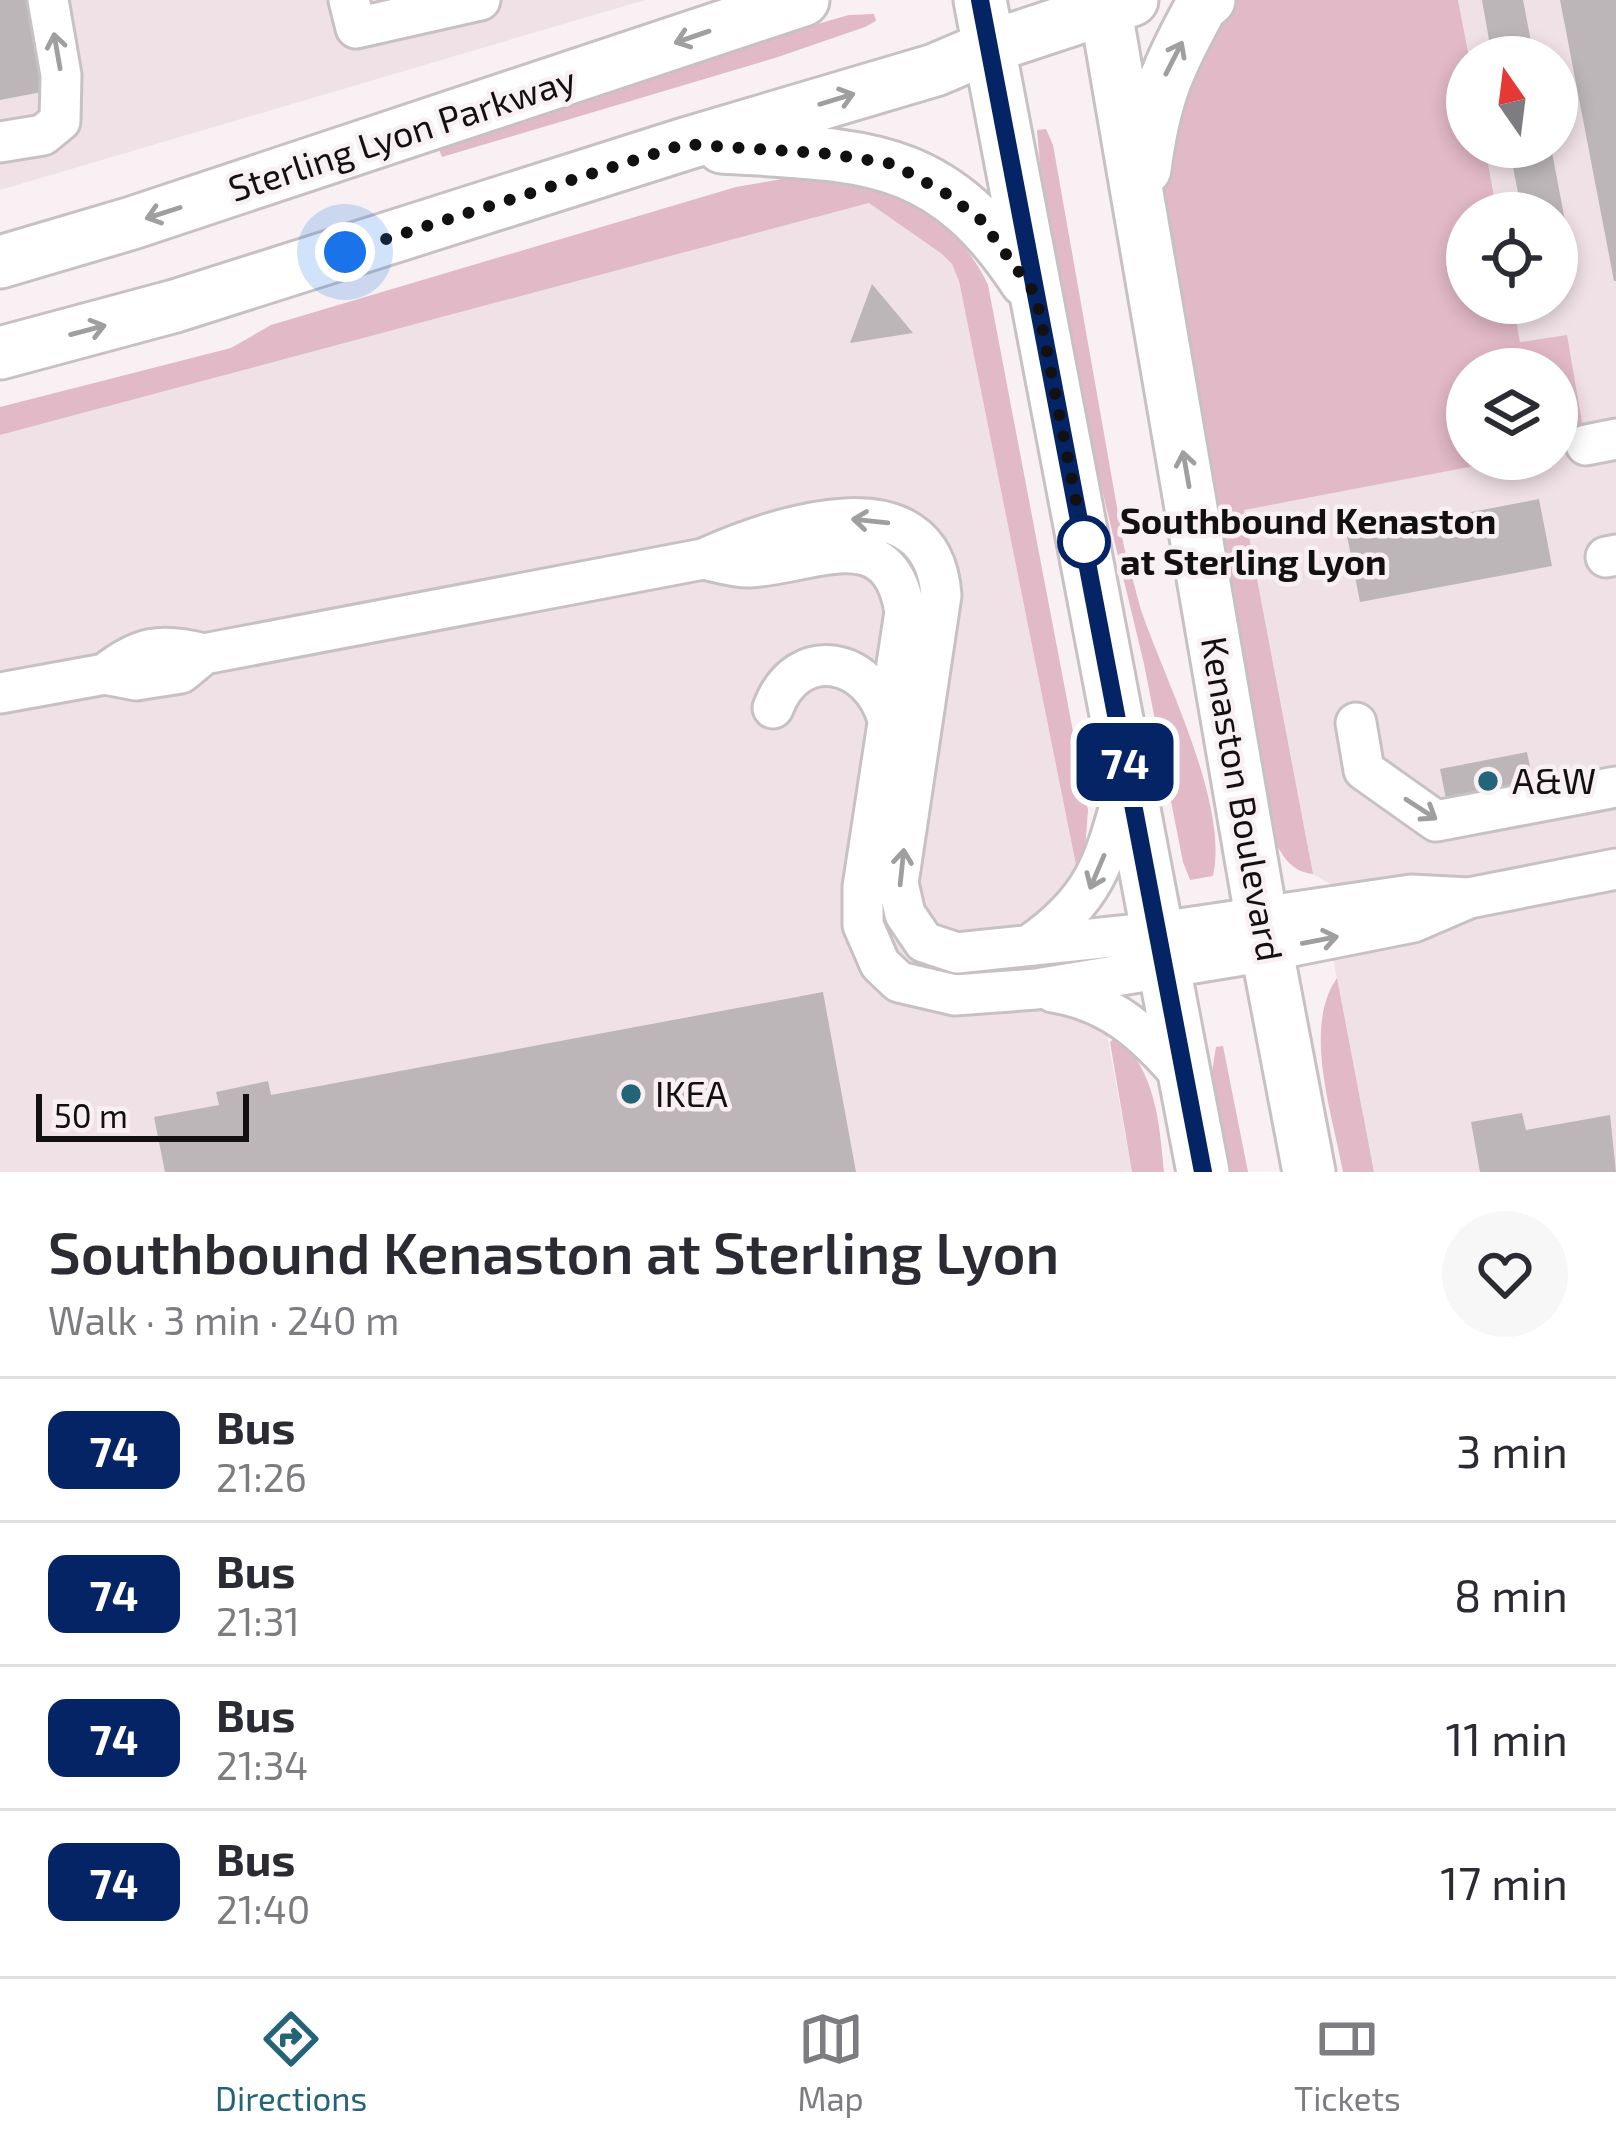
<!DOCTYPE html>
<meta charset="utf-8">
<style>
:root{--surface:#fff;--page:#f7f7f7;--text:#2b2b33;--muted:#7c7c81;--line:#e1e1e2;--accent:#246479}
body{margin:0;font-family:"Exo 2",sans-serif;background:var(--page);color:var(--text);height:100vh;display:flex;flex-direction:column;font-size:45px;white-space:nowrap}
*{box-sizing:border-box;margin:0}
p{font-size:39px;color:var(--muted)}
.icon{flex:none;width:66px;height:66px;fill:none;stroke:currentColor;stroke-width:2;stroke-linecap:round;stroke-linejoin:round}
.map{position:relative;height:1172px;overflow:hidden}
.side{display:flex;flex-direction:column;background:var(--surface);flex:1}
.side>*{flex:none}
.badge{padding:0 24px;border-radius:18px;font-size:42px;line-height:78px}
.needle{width:78px;rotate:346deg}
.controls{position:absolute;left:1446px;top:36px;display:grid;gap:24px}
.controls a{display:grid;place-items:center;width:132px;height:132px;border-radius:50%;background:var(--surface);box-shadow:0 6px 18px #0003;font-size:60px}
.scale{position:absolute;left:36px;bottom:30px;width:213px;box-sizing:border-box;padding-left:12px;border:6px solid #121010;border-top:0;font-size:33px;line-height:42px;white-space:nowrap;color:#121010;-webkit-text-stroke:9px #f8f0f2;paint-order:stroke}
.you{position:absolute;width:60px;height:60px;margin:-30px;border:9px solid #fff;border-radius:50%;background:#1a73e8;box-shadow:0 0 0 18px #1a73e833}
.map>.badge{position:absolute;translate:-50% -50%;box-shadow:0 0 0 6px #fff}
.round{display:grid;place-items:center;flex:none;width:126px;height:126px;border-radius:63px;background:var(--page)}
.head{display:flex;align-items:center;justify-content:space-between;height:204px;padding:0 48px}
h1{font-size:57px;font-weight:600;line-height:90px}
ul{padding:0;list-style:none}
li{display:flex;align-items:center;gap:36px;height:144px;padding:0 48px;border-top:3px solid var(--line)}
li div{flex:1}
li b{display:block;font-size:45px}
li em{font-style:normal}
li .badge{min-width:132px;font-weight:700;text-align:center}
.tabs{display:flex;justify-content:space-around;align-items:center;height:168px;border-top:3px solid var(--line);background:var(--surface);font-size:33px;color:var(--muted)}
.tabs a{display:grid;justify-items:center;gap:6px}
.tabs .active{color:var(--accent)}
.map>svg:first-child{display:block}
.built{fill:#f0e1e6}
.green{fill:#e2b9c6}
.building{fill:#bdb6b8}
.lines{fill:none;stroke-linecap:round;stroke-linejoin:round}
.minor-casing{stroke:#c8c1c3;stroke-width:45}
.major-casing{stroke:#c8c1c3;stroke-width:57}
.minor{stroke:#fff;stroke-width:39}
.major{stroke:#fff;stroke-width:51}
.oneway{stroke:#a09f9f}
.line-casing{stroke:#fff;stroke-width:27}
.line{stroke:#052465;stroke-width:18}
.walk{stroke:#121010;stroke-width:12;stroke-dasharray:0 21.6}
.stop-dot{fill:#fff;stroke:#052465;stroke-width:6}
.poi-dot{fill:#246479;stroke:#f8f0f2;stroke-width:4.5}
.labels{text-anchor:middle;stroke-width:9;stroke-linejoin:round;paint-order:stroke}
.street-label{font-size:36px;fill:#121010;stroke:#f8f0f2}
.stop-label{font-size:36px;font-weight:bold;fill:#121010;stroke:#f8f0f2;text-anchor:start}
.poi-label{font-size:36px;fill:#121010;stroke:#f8f0f2;text-anchor:start}
</style>
<div class="map">
<svg width="1616" height="1172" viewBox="0 0 1616 1172">
<rect width="100%" height="100%" fill="#f8f0f2"/>
<path class="built" d="M0,0H645L0,190Z
M1458,0H1616V1172H1374L1329,938L1411,895L1331,884L1313,874L1244,509L1511,459H1557V450L1586,445L1567,336L1520,342L1513,303H1557V213H1497L1485,147H1557V57H1469Z
M869,203L942,254L952,264L959,281L1077,870L1132,1172H0V435Z"/>
<path class="green" d="M1209,0H1458L1469,57L1467,147H1485L1497,213H1467V303H1513L1520,342L1567,335L1586,445L1557,450V369H1467V459H1511L1244,510L1313,874C1294,872 1285,860 1276,844L1141,205Z
M874,14L876,21L865,27L775,58L442,157L438,147L761,40L849,15Z
M1046,129L1053,145L1124,547C1130,568 1135,589 1141,610C1165,680 1229,804 1213,876L1190,880L1183,862L1144,664L1099,477L1041,176L1037,130Z
M788,178C872,180 949,202 988,285L1088,810L1085,849L1077,870L959,281L952,264L942,254L869,203L0,435V407L231,348L271,325L736,187Z
M1337,978L1374,1172H1343C1333,1115 1302,1028 1337,978Z
M1117,1036C1156,1073 1159,1120 1164,1172H1132L1110,1042Z
M1223,1046L1248,1172H1224L1211,1079L1216,1047Z"/>
<path class="building" d="M0,0H31L47,91L0,100Z
M1482,0H1523L1534,57H1492Z
M1560,0H1616V281H1614Z
M1509,147H1551L1569,242L1557,244V213H1522Z
M872,284L913,333L850,343Z
M1539,499L1552,566L1360,602L1347,536Z
M1527,752L1535,792L1448,809L1440,769Z
M823,992L856,1172H165L154,1117L219,1105L216,1092L268,1081L271,1095Z
M1522,1113L1526,1130L1610,1115L1616,1172H1480L1471,1122Z"/>
<g class="lines">
<defs>
<path id="minor" d="M349,0L356,28L480,0
M0,142L43,135L60,121L61,75L48,0
M1586,445L1616,439
M1606,557L1616,555
M704,559C718,562 736,568 750,567C812,564 890,517 905,612L863,887V925L880,964L899,982L955,995L1036,989L1267,951L1413,922L1469,898L1616,869
M105,674C140,646 161,643 204,654L703,559C773,528 932,471 941,595L898,883L905,914L924,942L957,953L1159,932L1411,895L1469,898
M0,693L105,674L136,680L181,673L204,654
M773,708C798,642 871,658 888,720
M1356,723L1364,770L1436,821L1616,787
M1031,944C1098,897 1105,859 1126,784
M1053,992C1111,1001 1146,1034 1183,1077"/>
<path id="major" d="M980,0L1203,1172
M1104,0L1267,951L1309,1172
M722,147C863,156 940,150 1026,281
M1145,169C1154,98 1168,66 1202,5L1209,0
M0,262L132,223L803,0
M0,353L175,306L685,144L935,70L989,47L1132,0"/>
</defs>
<use href="#minor" class="minor-casing"/>
<use href="#major" class="major-casing"/>
<use href="#minor" class="minor"/>
<use href="#major" class="major"/>
</g>
<defs><path id="oneway-shaft" d="M-6 0H5M1.5-3L5.5 0L1.5 3" fill="none" stroke-width="1.6" stroke-linecap="round" stroke-linejoin="round" transform="scale(3)"/></defs>
<g class="oneway">
<use href="#oneway-shaft" transform="translate(692 37) rotate(161)"/>
<use href="#oneway-shaft" transform="translate(57 51) rotate(-100)"/>
<use href="#oneway-shaft" transform="translate(1174 58) rotate(-63)"/>
<use href="#oneway-shaft" transform="translate(837 99) rotate(-17)"/>
<use href="#oneway-shaft" transform="translate(163 213) rotate(162)"/>
<use href="#oneway-shaft" transform="translate(88 330) rotate(-15)"/>
<use href="#oneway-shaft" transform="translate(1186 469) rotate(-100)"/>
<use href="#oneway-shaft" transform="translate(870 521) rotate(-174)"/>
<use href="#oneway-shaft" transform="translate(1421 809) rotate(33)"/>
<use href="#oneway-shaft" transform="translate(902 867) rotate(-84)"/>
<use href="#oneway-shaft" transform="translate(1097 872) rotate(113)"/>
<use href="#oneway-shaft" transform="translate(1320 940) rotate(-11)"/>
</g>
<g class="lines">
<defs>
<path id="line" d="M980,0L1203,1172"/>
</defs>
<use href="#line" class="line-casing"/>
<use href="#line" class="line"/>
<path class="walk" d="M345,252L685,144L831,154L893,164L945,193L980,219L1036,295L1084,542"/>
</g>
<circle class="stop-dot" cx="1084" cy="542" r="24"/>
<g class="poi-dot">
<circle cx="1488" cy="781" r="12"/>
<circle cx="631" cy="1094" r="12"/>
</g>
<g class="labels">
<g class="street-label">
<text transform="translate(402 134) rotate(-18)" y="13">Sterling Lyon Parkway</text>
<text transform="translate(1242 799) rotate(80)" y="13">Kenaston Boulevard</text>
</g>
<g class="stop-label">
<text x="1120" y="534">Southbound Kenaston<tspan x="1120" dy="41">at Sterling Lyon</tspan></text>
</g>
<g class="poi-label">
<text x="1512" y="794">A&amp;W</text>
<text x="655" y="1107">IKEA</text>
</g>
</g>
</svg>
<div class="controls">
<a><svg class="needle" viewBox="-14 -14 28 28"><path d="M0-13l5 13h-10z" fill="#e53935"/><path d="M0 13l5-13h-10z" fill="#7c7c81"/></svg></a>
<a><svg class="icon" aria-label="locate" viewBox="0 0 24 24"><circle cx="12" cy="12" r="6"/><path d="M12 2v4M12 18v4M2 12h4M18 12h4"/></svg></a>
<a><svg class="icon" aria-label="layers" viewBox="0 0 24 24"><path d="M12 4l9 5-9 5-9-5zM3 14l9 5 9-5"/></svg></a>
</div>
<div class="scale">50 m</div>
<div class="you" style="left:345px;top:252px"></div>
<b class="badge" style="left:1125px;top:762px;background:#052465;color:#fff">74</b>
</div>
<section class="side">
<div class="head"><div><h1>Southbound Kenaston at Sterling Lyon</h1><p>Walk · 3 min · 240 m</p></div><a class="round"><svg class="icon" aria-label="heart" viewBox="0 0 24 24"><path d="M12 20l-8-8c-3-5 5-10 8-4 3-6 11-1 8 4z"/></svg></a></div>
<ul>
<li><span class="badge" style="background:#052465;color:#fff">74</span><div><b>Bus</b><p>21:26</p></div><em>3 min</em></li>
<li><span class="badge" style="background:#052465;color:#fff">74</span><div><b>Bus</b><p>21:31</p></div><em>8 min</em></li>
<li><span class="badge" style="background:#052465;color:#fff">74</span><div><b>Bus</b><p>21:34</p></div><em>11 min</em></li>
<li><span class="badge" style="background:#052465;color:#fff">74</span><div><b>Bus</b><p>21:40</p></div><em>17 min</em></li>
</ul>
</section>
<nav class="tabs">
<a class="active"><svg class="icon" aria-label="directions" viewBox="0 0 24 24"><path d="M12 3l9 9-9 9-9-9zM9 14v-3h6M13 9l2 2-2 2"/></svg>Directions</a>
<a><svg class="icon" aria-label="map" viewBox="0 0 24 24"><path d="M3 6l6-2 6 2 6-2v14l-6 2-6-2-6 2zM9 4v14M15 6v14"/></svg>Map</a>
<a><svg class="icon" aria-label="tickets" viewBox="0 0 24 24"><path d="M3 7h18v10H3zM15 7v10"/></svg>Tickets</a>
</nav>
